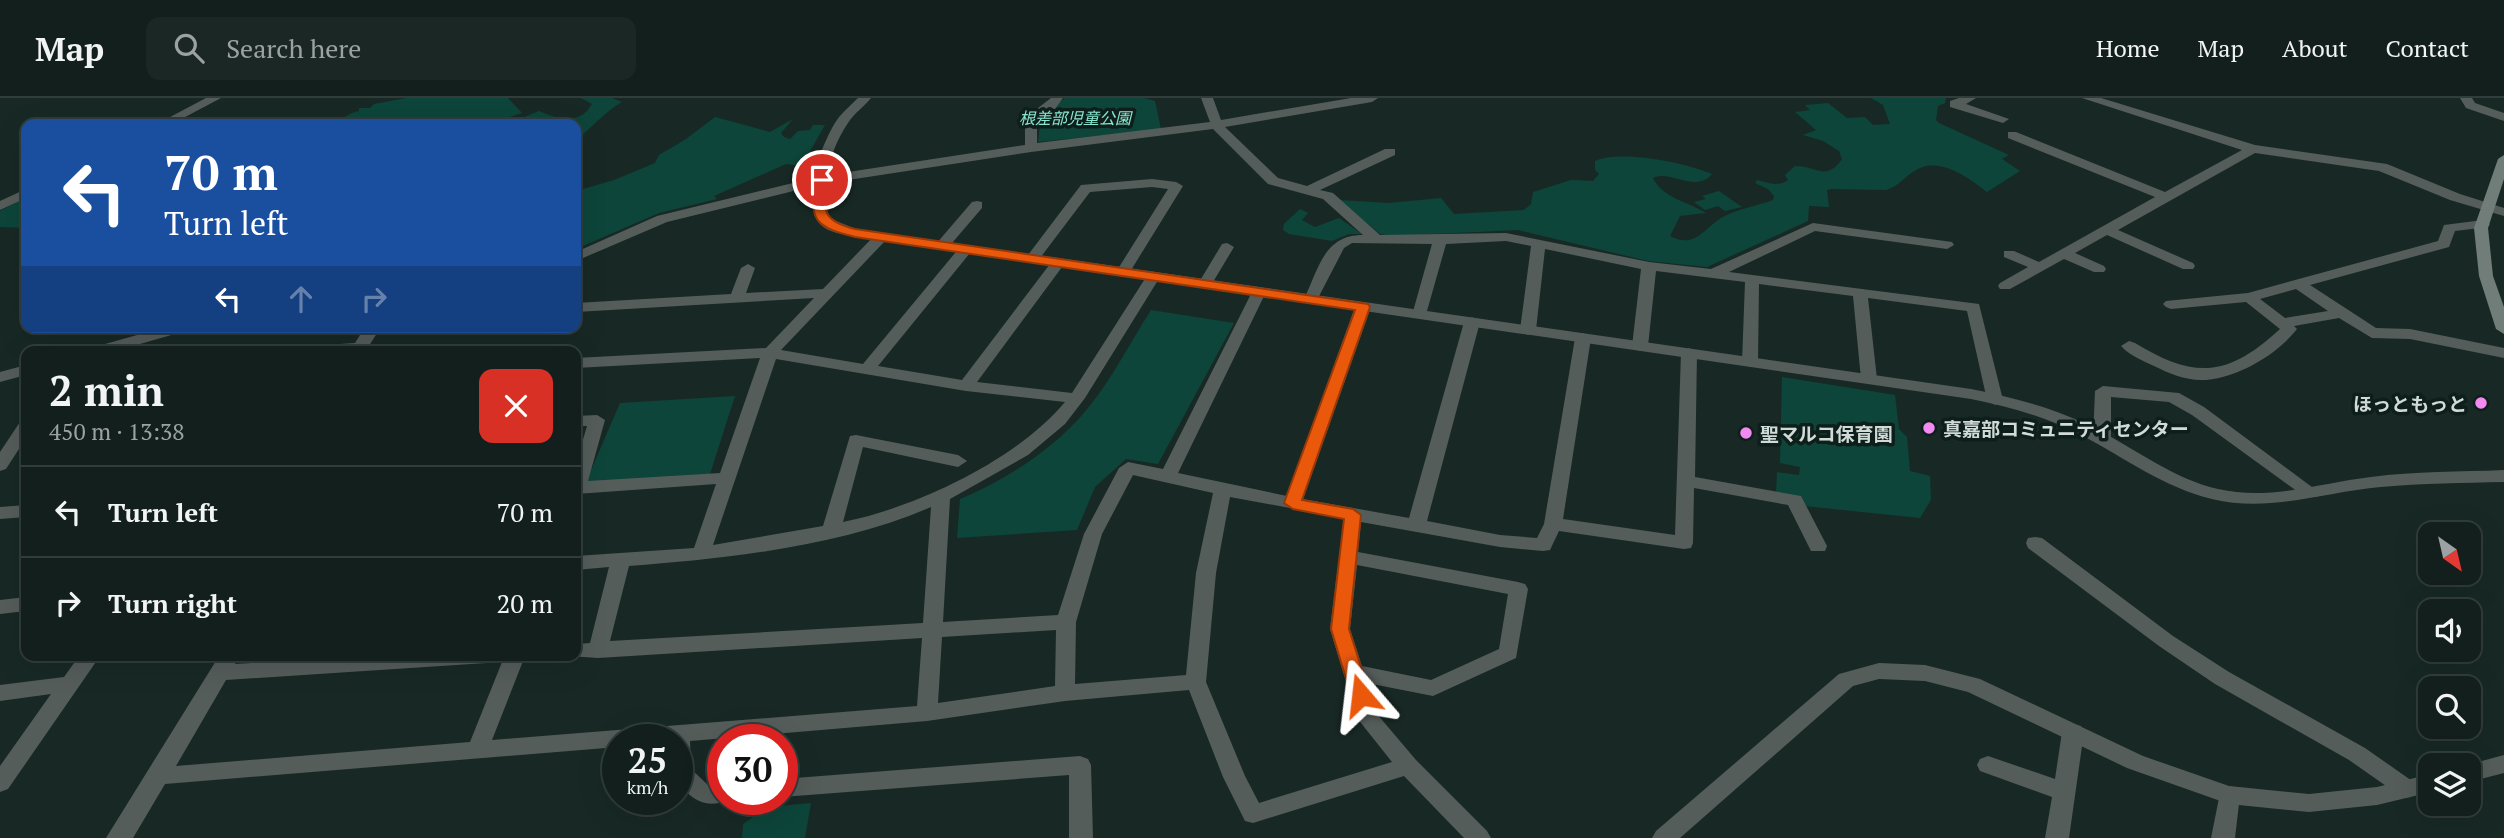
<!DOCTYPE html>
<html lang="en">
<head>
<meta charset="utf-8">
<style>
  body { margin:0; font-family:"PT Serif","Noto Sans JP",serif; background:#1b2725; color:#f1f3f6; height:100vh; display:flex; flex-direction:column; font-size:26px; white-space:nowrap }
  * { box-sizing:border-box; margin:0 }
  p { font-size:23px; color:#9ca2a3 }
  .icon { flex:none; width:38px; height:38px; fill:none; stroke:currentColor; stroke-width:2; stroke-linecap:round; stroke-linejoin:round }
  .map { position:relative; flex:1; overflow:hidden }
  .side { position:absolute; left:21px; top:248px; width:560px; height:315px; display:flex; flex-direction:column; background:#121f1c; border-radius:14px; box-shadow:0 7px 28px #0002,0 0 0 2px #313d3b }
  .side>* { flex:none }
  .hud { position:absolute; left:21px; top:21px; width:560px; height:214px; border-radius:14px; box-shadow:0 7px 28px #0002,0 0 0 2px #313d3b; background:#1a4fa0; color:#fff; overflow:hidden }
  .needle { width:46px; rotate:146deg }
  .controls { position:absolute; left:2418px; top:424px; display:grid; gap:14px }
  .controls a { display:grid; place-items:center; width:63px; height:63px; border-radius:14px; background:#121f1c; box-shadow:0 7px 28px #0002,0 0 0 2px #313d3b; font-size:35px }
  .speed { position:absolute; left:602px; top:626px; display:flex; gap:14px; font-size:35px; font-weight:700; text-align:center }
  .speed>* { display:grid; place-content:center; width:91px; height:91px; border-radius:50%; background:#121f1c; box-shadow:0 7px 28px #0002,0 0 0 2px #313d3b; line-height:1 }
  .speed small { font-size:18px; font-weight:400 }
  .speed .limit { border:10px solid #d22; background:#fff; color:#111 }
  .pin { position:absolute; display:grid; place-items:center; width:60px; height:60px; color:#fff; margin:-30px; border:4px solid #fff; border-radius:50%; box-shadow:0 2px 7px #0007 }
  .me { position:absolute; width:77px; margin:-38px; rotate:343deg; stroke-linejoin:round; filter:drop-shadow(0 0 5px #0008) }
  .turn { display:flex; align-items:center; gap:24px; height:147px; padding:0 28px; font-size:32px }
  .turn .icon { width:91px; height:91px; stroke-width:2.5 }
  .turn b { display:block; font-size:49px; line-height:60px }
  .lanes { display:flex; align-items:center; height:66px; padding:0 28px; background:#0003; justify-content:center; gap:35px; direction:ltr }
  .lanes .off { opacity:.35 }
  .round { display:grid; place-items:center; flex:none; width:74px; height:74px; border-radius:14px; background:#1b2725 }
  .summary { display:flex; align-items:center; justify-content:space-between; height:119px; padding:0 28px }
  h1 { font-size:42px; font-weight:800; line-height:52px }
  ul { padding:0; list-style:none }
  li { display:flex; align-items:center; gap:21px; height:91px; padding:0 28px; border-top:2px solid #313d3b }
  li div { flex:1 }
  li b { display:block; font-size:26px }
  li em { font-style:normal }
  header { display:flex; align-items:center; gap:42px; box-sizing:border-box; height:98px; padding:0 35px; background:#121f1c; border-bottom:2px solid #313d3b }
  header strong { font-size:33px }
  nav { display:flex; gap:38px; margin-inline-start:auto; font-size:24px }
  .search { width:490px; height:63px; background:#1b2725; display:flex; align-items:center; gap:18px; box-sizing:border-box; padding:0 24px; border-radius:14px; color:#9ca2a3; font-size:26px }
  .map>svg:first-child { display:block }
  .green { fill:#0d453a }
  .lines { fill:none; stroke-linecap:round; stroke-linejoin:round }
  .minor { fill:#555d5b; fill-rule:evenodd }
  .tertiary { fill:#555d5b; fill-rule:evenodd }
  .secondary { fill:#707d79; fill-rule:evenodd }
  .route { fill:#ea580c; stroke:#983908; stroke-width:2 }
  .poi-dot { fill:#f38af2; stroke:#0e1f1b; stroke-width:2.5 }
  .labels { text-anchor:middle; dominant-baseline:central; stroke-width:7; stroke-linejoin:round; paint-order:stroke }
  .far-park-label { font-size:16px; font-style:italic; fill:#88e7d1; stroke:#0e1f1b }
  .poi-label { font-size:19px; font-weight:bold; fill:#d0dad7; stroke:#0e1f1b; text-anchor:start }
</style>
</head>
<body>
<header>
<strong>Map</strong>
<div class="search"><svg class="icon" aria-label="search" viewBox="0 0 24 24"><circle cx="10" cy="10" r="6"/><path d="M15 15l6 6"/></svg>Search here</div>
<nav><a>Home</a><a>Map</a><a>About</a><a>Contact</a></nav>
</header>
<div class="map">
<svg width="2504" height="740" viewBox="0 0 2504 740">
  <rect width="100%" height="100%" fill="#182925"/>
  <g class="green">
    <path d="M406,0H508L522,15L487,26H329C340,24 345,16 359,13V10H370L374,6Z"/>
    <path d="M581,0H612L622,4C604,14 592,30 576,42V26H526L528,21L524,19L539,13C559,22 580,27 592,6Z"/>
    <path d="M1065,0H1144L1155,3L1161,31L1038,44L1041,19Z"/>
    <path d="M1871,0H1946L1945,5L1938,8L1936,22L1939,25L2009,57L2002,61L2020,73L1987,94C1968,79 1937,56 1913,74C1903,80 1898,89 1886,92L1831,91L1827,92L1829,109L1809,108L1808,123L1707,169L1648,163L1518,132L1391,138L1380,136L1339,102L1389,105L1441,100L1454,116L1524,112L1531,106L1533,94L1571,82L1593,83L1599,76L1595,72V63C1620,51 1687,65 1712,76C1695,96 1671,71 1653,80C1662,100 1689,104 1706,115L1680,118L1670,138C1694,151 1703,132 1721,120C1736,111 1757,108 1773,102L1774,98L1768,91L1755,85L1757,82C1767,85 1779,89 1788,82L1785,77L1795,68C1817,68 1826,84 1842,61L1839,53L1823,43L1803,37L1816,32L1795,14L1810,12L1805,7L1828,5L1847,20L1865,19L1873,27L1890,26L1883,7Z"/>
    <path d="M715,19L770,34L793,21L781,35L784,39L790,41L798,33L810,32L813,27H825L809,55L806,77L800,68L786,66L714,98L717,101L659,115L576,151V93L614,82L655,65L659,57L686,41Z"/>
    <path d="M1719,93L1742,109L1725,113L1718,108L1705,112L1694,104L1706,101L1702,98Z"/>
    <path d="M26,99V130L0,129V113Z"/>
    <path d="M1300,111L1308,115L1302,122L1315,129L1339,120L1362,136H1349L1332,143L1289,136L1283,132L1284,126Z"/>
    <path d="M1151,212L1234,225L1158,366L1126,361L1095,389L1077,432L957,440L960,401C1004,383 1052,352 1083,316C1110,285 1129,246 1151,212Z"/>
    <path d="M1782,279L1895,297L1899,331L1907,339L1910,373L1930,378L1931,402L1920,420L1804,408L1776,396L1777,374L1799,377L1800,369L1780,365Z"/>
    <path d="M735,298L710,376L586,384L620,305Z"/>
    <path d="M811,705L805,740H742L743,726L767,709Z"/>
  </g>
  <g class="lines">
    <g class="minor">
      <path d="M206,0H221L172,26H157Z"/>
      <path d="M1051,0H1063L1055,11L1037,22V45L1210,24L1201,0H1213L1221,22L1351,0H1378L1372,4L1225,29L1278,80L1307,88L1385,51H1395V57L1320,92L1333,95L1380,137L1506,135L1649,164L1711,171L1813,125L1952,144L1954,147L1947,151L1815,133L1729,174L1979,206L2003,302L1995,307L1987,302L1967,213L1868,200L1877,281L1869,286L1861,281L1853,198L1759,186L1758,264L1750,269L1742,264L1745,184L1656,173L1648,248L1640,253L1632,248L1641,171L1545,151L1536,232L1528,237L1523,235L1520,232L1531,148L1506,143L1446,146L1425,220H1415L1412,217L1432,146L1352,145L1344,150L1316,204H1306L1304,201C1319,170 1324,137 1363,137L1323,101L1268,86L1213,31L1031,54L822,86L667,124L576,163V154L657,118L822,78L1025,47V20Z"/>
      <path d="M1959,0H1976L1966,6L2009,21L2003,25L1950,9V3Z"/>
      <path d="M2082,0H2101L2255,47L2387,66L2460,96L2504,110V118L2450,102L2379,73L2255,55L2118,132L2193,165L2195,168L2193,171H2183L2107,137L2075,155L2104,168L2106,171L2104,174H2094L2064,161L2010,191H2000L1998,188L2000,185L2028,169L2004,159V153H2014L2039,164L2155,99L2008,40V34H2016L2165,94L2242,52Z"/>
      <path d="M2460,0H2472L2475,5L2504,15V23L2466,10Z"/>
      <path d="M1152,81L1176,84L1183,88L1128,177L1123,178L1116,174L1168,91L1152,89L1090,94L1037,164L1032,165L1025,161L1081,87Z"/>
      <path d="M26,91V100L0,112V103Z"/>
      <path d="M977,103L982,104V110L946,152H936V146L972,104Z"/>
      <path d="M2483,122L2490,126L2488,129L2455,133L2449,149L2310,187L2376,230L2410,231L2504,250V260L2410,241L2372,240L2339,220L2294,228L2297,231C2277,257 2234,282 2201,282C2185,282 2168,275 2154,268C2143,263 2129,257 2121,248L2129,243L2135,245C2194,281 2227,280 2280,231L2246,204L2171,211L2166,209L2163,206L2166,203L2248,195L2438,143L2444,127ZM2296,191L2328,213L2285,220L2260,201Z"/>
      <path d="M880,136L887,140L885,143L781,252L863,266L960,149H970V155L878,268L962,282L1053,162L1058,161L1065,165L977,284L1072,295L1148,176L1153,175L1160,179L1085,300L1065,326L1028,357L950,401L943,524L1058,517L1084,436L1119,370L1128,364L1163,371L1252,194L1259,190L1266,194L1178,375L1287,398L1355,209L1363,204L1371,209L1303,401L1409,420L1464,224L1472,219L1480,224L1427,423L1500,437L1537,440L1544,426L1575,240L1583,235L1591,240L1563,421L1675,437L1681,255L1689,250L1697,255L1695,379L1801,398L1827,448L1825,453H1811L1788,407L1694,390L1693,445L1691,450L1684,451L1559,433L1550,452L1543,453L1500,449L1361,424L1358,454L1518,484L1525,486L1528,491L1516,560L1433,598L1367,585L1377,616L1416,662L1487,733L1491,740H1464L1404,678L1253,725L1245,723L1223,679L1189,592L1065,603L927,623L690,643L691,671L708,687L723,686V702H730C704,711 695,703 677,685V642H618V649L165,686L133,740H106L219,558H240L235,566L368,558H525L492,642L917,608L922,540L598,560L569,558H576V546L590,545L609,469L576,472V458L694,450L716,386L576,396V365L587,328H576V318L597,317L605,322L588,383L720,375L760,260L576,270V260L766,250L814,200L576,214V205L731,196L741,170L748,166L755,170L746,195L823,191L875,137ZM776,261L966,293L1065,304C1017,362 915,410 843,424L863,349L958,369L967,363L958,357L856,337L850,338L823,428L713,447ZM1133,377L1213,395L1196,475L1186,577L1075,586L1076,524L1102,436ZM1230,399L1344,420L1330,531L1357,620L1392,664L1259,705L1245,678L1206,584L1216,475ZM931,409L923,525L610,543L629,468C726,461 842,448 931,409ZM1357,467L1508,496L1499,551L1431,582L1362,568L1350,531ZM1056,532L1055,588L938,605L942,539ZM502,564L470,644L176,668L226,582Z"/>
      <path d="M1227,145L1234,149L1210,189L1205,190L1200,189L1198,186L1222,146Z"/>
      <path d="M166,229H192L189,232L112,254H85L87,251Z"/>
      <path d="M365,229H381L365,254H284L292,249L355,245Z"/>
      <path d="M26,267V277L0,284V274Z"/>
      <path d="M2103,288L2179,295L2204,309L2320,395L2317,399H2305L2192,317L2169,304L2111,299V341L2108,345H2096L2093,341L2095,293Z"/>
      <path d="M26,323V340L6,371L0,373V354L20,324Z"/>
      <path d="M26,407V419L0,421V409Z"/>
      <path d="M2035,439L2042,440L2173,538L2229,574L2365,650L2415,685L2418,691L2415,697L2407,700L2399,697L2349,662L2215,586L2159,548L2028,450L2026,445L2028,440Z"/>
      <path d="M26,499V513L0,516V502Z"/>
      <path d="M79,558H100L8,691L0,694V668L51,596L0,603V587L64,579Z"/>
      <path d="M2073,626L2081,628L2084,634L2069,740H2045L2052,699L1980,673L1977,667L1980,661L1988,658L2055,681L2062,634L2065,628Z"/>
      <path d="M1080,658L1088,661L1091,667L1093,740H1069V677L782,699V681Z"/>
      <path d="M2229,688L2237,690L2240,697L2235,740H2211L2221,690Z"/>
    </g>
    <g class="tertiary">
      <path d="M858,0H871C864,9 854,15 848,25C832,48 816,94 831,121L856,131L1971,291C2016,300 2058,311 2098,332C2137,352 2174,381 2218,391C2270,403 2319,385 2371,379C2415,373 2460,374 2504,372V384C2463,385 2422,385 2381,389C2323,394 2270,415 2212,401C2165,390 2125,360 2083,338C2047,319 2011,309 1971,301L855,139C844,136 828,135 820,126C799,102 823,41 839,19C845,12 852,6 858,0Z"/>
      <path d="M1879,565L1925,567L1980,581L2143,658L2229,688L2309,696L2377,689L2431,676V694L2377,707L2309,714L2229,706L2127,670L1968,594L1925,583L1879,581L1853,588L1680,740H1652L1656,733L1839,576Z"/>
      <path d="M2504,657V675L2469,684V667H2467Z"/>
    </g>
    <path class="secondary" d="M2504,57V81L2488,130L2493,178L2504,209V236L2496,231L2479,178L2474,130L2498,61Z"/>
  </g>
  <path class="route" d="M822,79L828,82C822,112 822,123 855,131L1368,206L1370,209L1302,402L1353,411L1361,417L1349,531L1370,597L1367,602L1361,605L1354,602L1351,597L1331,531L1344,421L1293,411L1284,405L1355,212L855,139C816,129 808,123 816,82Z"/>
  <g class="poi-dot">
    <circle cx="2481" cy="305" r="7"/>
    <circle cx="1929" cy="330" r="7"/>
    <circle cx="1746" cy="335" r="7"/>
  </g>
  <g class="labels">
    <g class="far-park-label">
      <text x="1075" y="20">根差部児童公園</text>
    </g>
    <g class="poi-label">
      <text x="2467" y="305" text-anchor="end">ほっともっと</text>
      <text x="1943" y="330">真嘉部コミュニティセンター</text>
      <text x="1760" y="335">聖マルコ保育園</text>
    </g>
  </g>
</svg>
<div class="controls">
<a><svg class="needle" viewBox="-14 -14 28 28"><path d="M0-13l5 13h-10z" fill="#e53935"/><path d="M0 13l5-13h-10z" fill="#9ca2a3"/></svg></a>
<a><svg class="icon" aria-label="sound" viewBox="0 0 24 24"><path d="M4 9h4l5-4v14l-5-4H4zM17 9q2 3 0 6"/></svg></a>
<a><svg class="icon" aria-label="search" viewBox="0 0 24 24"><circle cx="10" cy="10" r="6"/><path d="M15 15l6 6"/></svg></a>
<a><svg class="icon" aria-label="layers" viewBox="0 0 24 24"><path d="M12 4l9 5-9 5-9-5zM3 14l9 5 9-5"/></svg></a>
</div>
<div class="speed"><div>25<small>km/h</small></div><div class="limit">30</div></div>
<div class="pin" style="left:822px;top:82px;background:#d93025"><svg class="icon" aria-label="arrive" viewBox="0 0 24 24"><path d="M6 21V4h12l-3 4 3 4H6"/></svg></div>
<svg class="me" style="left:1361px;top:597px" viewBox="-20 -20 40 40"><path d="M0-17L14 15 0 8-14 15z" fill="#ea580c" stroke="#fff" stroke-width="4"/></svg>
<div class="hud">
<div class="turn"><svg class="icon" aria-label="left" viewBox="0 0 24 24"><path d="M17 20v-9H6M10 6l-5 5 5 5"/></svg><div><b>70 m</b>Turn left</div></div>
<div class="lanes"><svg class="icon" aria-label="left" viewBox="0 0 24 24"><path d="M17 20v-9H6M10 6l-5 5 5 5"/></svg><svg class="icon off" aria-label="ahead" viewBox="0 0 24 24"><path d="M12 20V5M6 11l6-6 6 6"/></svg><svg class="icon off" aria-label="right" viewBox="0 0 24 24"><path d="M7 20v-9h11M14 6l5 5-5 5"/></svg></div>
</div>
<section class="side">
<div class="summary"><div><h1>2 min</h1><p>450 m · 13:38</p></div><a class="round" style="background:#d93025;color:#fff"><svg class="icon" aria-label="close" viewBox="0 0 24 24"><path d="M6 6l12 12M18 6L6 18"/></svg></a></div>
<ul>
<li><svg class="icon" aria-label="left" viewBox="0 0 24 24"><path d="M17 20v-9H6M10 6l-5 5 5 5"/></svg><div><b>Turn left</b></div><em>70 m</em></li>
<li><svg class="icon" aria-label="right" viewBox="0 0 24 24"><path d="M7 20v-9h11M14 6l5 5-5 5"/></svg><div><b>Turn right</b></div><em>20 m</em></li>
</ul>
</section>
</div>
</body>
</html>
